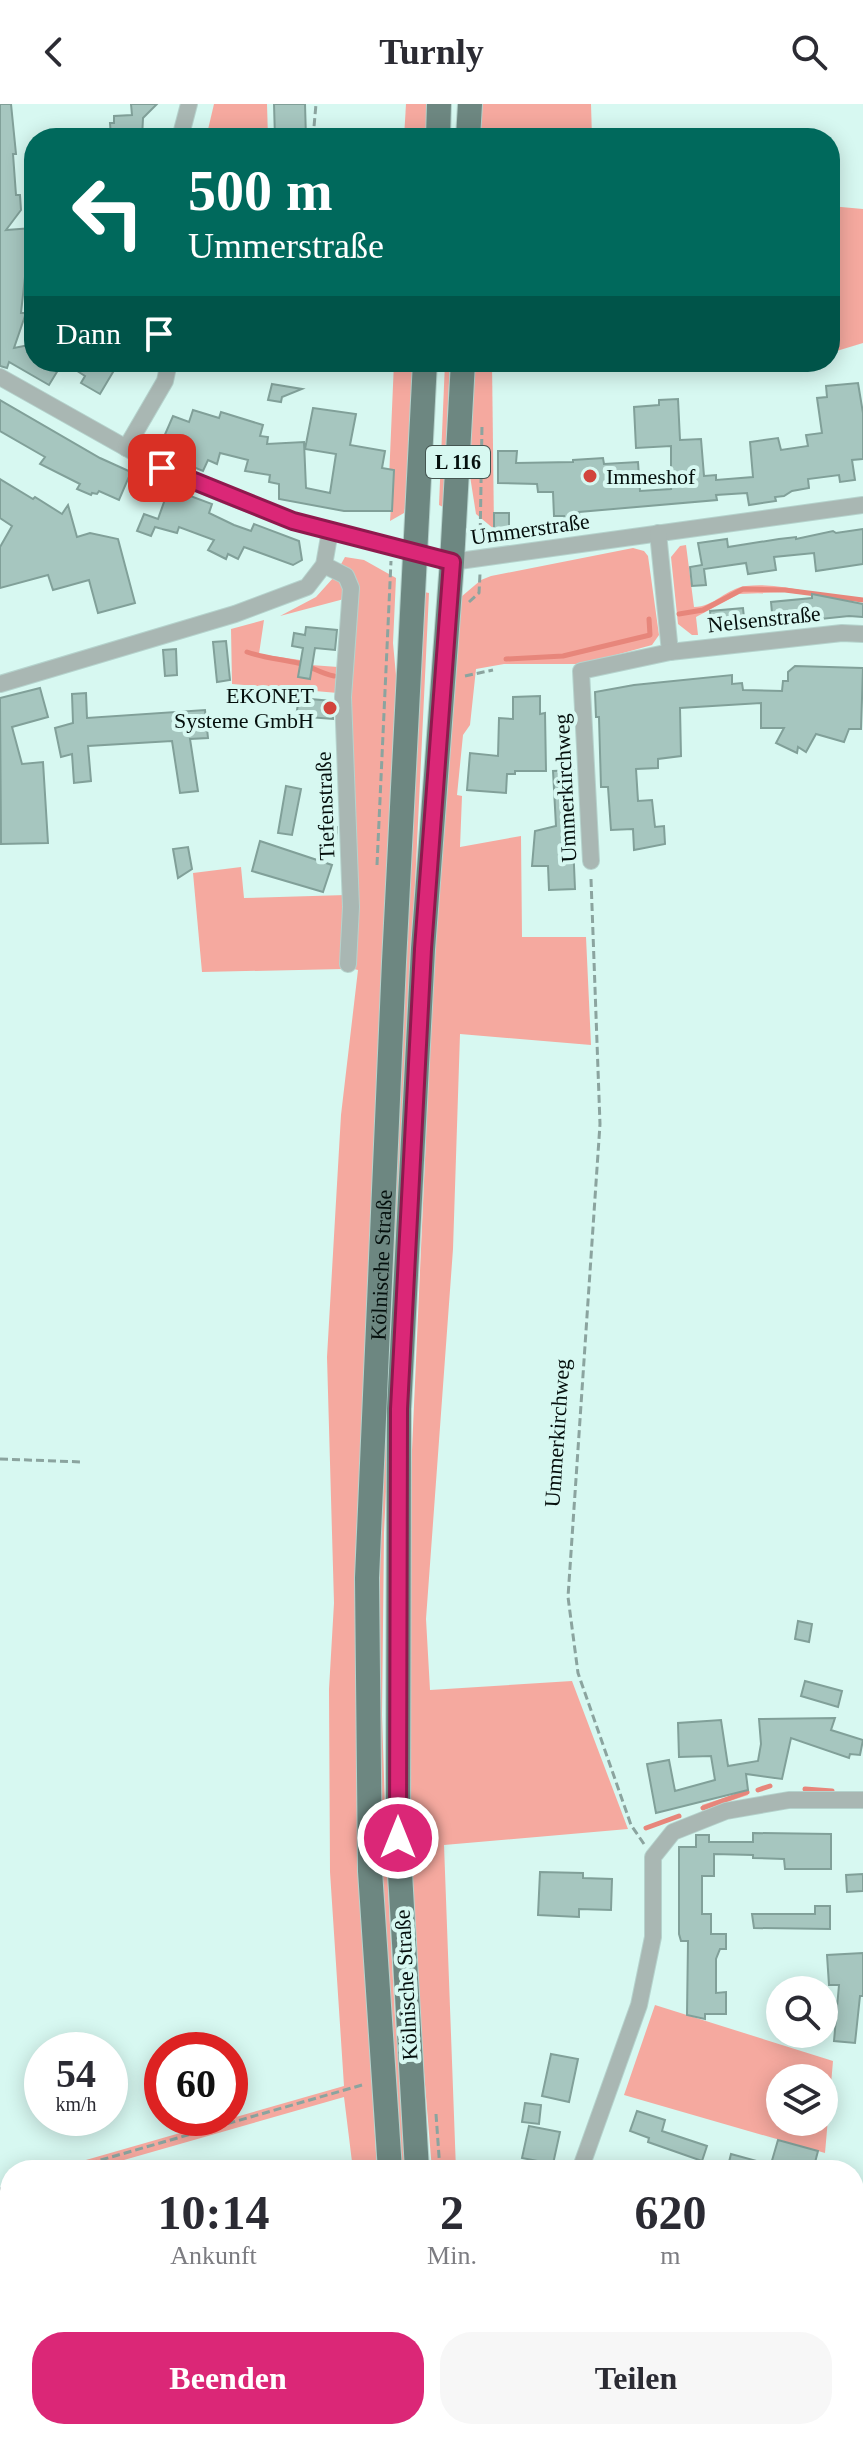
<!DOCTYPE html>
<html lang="de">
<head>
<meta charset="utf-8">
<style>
  body { margin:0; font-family:Georgia,serif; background:#f7f7f7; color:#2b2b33; height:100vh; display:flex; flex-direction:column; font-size:30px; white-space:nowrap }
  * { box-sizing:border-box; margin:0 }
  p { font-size:26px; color:#7c7c81 }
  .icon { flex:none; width:44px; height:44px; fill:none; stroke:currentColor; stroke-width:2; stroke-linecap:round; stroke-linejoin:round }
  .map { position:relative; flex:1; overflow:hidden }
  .drawer { position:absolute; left:0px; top:2056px; width:864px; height:280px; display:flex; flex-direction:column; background:#fff; border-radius:32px 32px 0 0; box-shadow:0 4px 20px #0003 }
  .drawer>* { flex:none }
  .banner { position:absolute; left:24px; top:24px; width:816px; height:244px; border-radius:32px; box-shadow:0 4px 20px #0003; background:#00695c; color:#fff; overflow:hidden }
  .fabs { position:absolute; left:766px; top:1872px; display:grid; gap:16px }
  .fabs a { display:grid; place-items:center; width:72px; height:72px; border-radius:50%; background:#fff; box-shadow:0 4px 20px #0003; font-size:40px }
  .speed { position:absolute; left:24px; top:1928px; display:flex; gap:16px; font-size:40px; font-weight:700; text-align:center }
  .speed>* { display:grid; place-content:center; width:104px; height:104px; border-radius:50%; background:#fff; box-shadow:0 4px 20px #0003; line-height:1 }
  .speed small { font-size:20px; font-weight:400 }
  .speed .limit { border:12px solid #d22; background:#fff; color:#111 }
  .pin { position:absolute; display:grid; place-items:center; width:68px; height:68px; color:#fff; margin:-34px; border-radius:16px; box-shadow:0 4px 12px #0006 }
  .me { position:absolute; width:88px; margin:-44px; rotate:0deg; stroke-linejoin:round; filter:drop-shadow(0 0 6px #0008) }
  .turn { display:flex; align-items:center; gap:28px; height:168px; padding:0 32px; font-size:36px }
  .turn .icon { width:104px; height:104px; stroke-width:2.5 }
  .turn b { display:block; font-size:56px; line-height:68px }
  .then { display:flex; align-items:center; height:76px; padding:0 32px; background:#0003; gap:16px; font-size:30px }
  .eta { display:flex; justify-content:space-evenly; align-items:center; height:136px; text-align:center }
  .eta b { font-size:48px; font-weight:700; line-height:56px }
  .cta { display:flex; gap:16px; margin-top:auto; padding:16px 32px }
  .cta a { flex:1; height:92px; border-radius:32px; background:#db2777; color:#fff; font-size:32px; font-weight:700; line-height:92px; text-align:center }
  .cta a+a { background:#f7f7f7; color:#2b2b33 }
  header { display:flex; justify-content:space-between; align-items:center; height:104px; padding:0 32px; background:#fff; font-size:36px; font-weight:700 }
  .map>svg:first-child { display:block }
  .green { fill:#f5a99f; fill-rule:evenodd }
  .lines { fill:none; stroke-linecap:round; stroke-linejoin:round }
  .stream { stroke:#e7867b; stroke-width:5 }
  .building { fill:#a6c6bf; stroke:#81a099; stroke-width:2 }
  .street-casing { stroke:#b5d3cd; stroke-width:18 }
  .primary-casing { stroke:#b5d3cd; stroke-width:26 }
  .path { stroke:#8ba49f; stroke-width:3; stroke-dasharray:8 4; stroke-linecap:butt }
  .street { stroke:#a9b7b3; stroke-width:16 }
  .primary { stroke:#6d8781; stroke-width:24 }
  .route-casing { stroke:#8e194d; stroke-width:20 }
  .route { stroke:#db2777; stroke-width:14 }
  .poi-dot { fill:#d2443c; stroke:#d7f8f1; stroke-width:3 }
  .labels { text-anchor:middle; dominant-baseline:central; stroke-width:8; stroke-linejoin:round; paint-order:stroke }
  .shield { fill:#d7f8f1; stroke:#445551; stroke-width:2 }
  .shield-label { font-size:20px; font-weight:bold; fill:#050f0d }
  .poi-label { font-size:22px; fill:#050f0d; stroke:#d7f8f1; text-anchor:start }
  .street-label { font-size:22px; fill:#050f0d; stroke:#d7f8f1 }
</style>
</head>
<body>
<header><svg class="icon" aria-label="back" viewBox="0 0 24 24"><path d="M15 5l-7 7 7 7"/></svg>Turnly<svg class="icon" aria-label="search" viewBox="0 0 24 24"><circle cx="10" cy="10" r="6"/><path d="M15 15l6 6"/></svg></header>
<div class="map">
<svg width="863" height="2336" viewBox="0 0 863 2336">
  <rect width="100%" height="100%" fill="#d7f8f1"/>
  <g class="green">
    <path d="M214,0H267L268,34H206Z"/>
    <path d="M406,0H429L427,34H404Z"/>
    <path d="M479,0H591L592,34H477Z"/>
    <path d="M830,102L863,105V239L830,249Z"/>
    <path d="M394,258H416L409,385L404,409L390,417L393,376L389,375Z"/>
    <path d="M445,258H450L443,403L439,401Z"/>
    <path d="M471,258H492L494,425L476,410L470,372Z"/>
    <path d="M686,441L694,503C714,503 727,484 746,482C785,477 824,496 863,494V498L786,488L739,490L696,513L698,531H692L678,520L671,453L680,442Z"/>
    <path d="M633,444L644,447L648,452L659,531L652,541L583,560H504L476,565L470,621L463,631L457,691L462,692L460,743L521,732L522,833H586L591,941L460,930L453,1145L426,1515L430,1586L572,1577L628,1725L444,1741L456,2066H432L412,1821L408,1675L409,1413L439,742L452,624L461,493L481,476L491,472Z"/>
    <path d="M345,453L364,456L396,474L393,539L397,582L355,1460L359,1757L377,2066H353L344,1993L89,2066H51L344,1982L330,1768L329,1585L334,1499L327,1253L341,1011L358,866L354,865L357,821L348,589L356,495L340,462Z"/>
    <path d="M334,473L342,479L344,495L280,512L316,493Z"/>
    <path d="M424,488L429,489L384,1429L382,1611L387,1765L395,1914L408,2066H402L389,1919L380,1763L376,1424Z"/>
    <path d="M264,516L259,550L300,556L311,561L338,563V589L232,580L231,525Z"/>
    <path d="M241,763L244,794L346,791L343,865L202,868L193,769Z"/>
    <path d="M748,1686V1691L703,1706L702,1701Z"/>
    <path d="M655,1901L833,1957L825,2049L624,1991ZM780,1974H824V2018H780Z"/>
    <path d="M10,2109V2187L0,2193V2160L6,2155Z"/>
    <path d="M0,2205L10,2223V2248L0,2231Z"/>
    <path d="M388,2326H412L413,2336H379V2334L388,2331Z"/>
    <path d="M647,2326H800L799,2336H645Z"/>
  </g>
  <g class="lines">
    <g class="stream">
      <path d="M679,510L703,506L743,485L785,486L863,496"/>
      <path d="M247,548C264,554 280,555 298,559C311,562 321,570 334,572"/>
      <path d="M506,555L563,552L650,531L649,515"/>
      <path d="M805,1685L832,1687"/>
      <path d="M758,1686L770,1682"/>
      <path d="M703,1704L747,1688"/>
      <path d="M646,1724L679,1712"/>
    </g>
  </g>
  <g class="building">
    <path d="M0,0H11L16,50H13L16,91H20L21,106L6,126L32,124L33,132V164H26L21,209H26L14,244L34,240V258H119L100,290L81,279L85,272L63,258L49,281L9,258L7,264L0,262Z"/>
    <path d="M131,0H157L143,14L142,34H111L110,19H114V12L132,11Z"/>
    <path d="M274,0H305L306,34H275Z"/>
    <path d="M858,279L863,309V355L852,356L855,376L840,378L839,371L808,375L809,384L792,387L784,392L775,393L776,397L749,401L747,389L716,391L717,396L579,408L580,421L564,422V412H554L553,388H538L537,380L498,379V347H517L516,359L573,358V356L603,354L604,360L638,358L640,387L671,385V342L636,344L634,303L659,301V296L678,295L680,336L701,335L704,372L716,371V376L753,373L750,338L778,334L781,346L808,342L806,331L822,329L817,294L827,293L826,282Z"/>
    <path d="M272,280L302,285L282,293L281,298L268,296Z"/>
    <path d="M0,296L100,354L131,368L119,396L99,387L97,390L92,389L91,391L77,385L80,380L40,360L45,353L0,327Z"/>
    <path d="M313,304L356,310L350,341L385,347L382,364L394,366L392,407H344L279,395V380L269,378L270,371L245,367L248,356L220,349L217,360L208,356L203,367L186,360L190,348L163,335L173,312L189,318L193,306L219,314L221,308L263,321L260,332L268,333L267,340L304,338L306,384L330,389L336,350L305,345Z"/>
    <path d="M0,375L33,395L35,393L62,410L68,401L77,433L90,429L118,435L135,499L98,509L89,476L53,486L48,471L0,484V443L12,422L0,414Z"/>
    <path d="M169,384L212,400L209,409L234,421L251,427L254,420L299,437L302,456L293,461L244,443L238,455L228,450L226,455L208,446L214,436L179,423L177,429L155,423L151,432L137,427L144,410L158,415Z"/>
    <rect x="494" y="409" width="15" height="15"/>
    <path d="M863,425V460L816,467L814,449L774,453L776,466L748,470L746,459L704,465L706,481L692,482L690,463L702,461L698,439L727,435L728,443L779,435L796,433V435L833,427L836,429Z"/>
    <path d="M812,490L863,500V513L849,512L773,520L771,498L812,494Z"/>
    <path d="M743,504L745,523L719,526V522L712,523L710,507Z"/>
    <path d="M306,523L337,526L335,546L315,544L310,575L298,573L303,544L292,542L294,529L305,531Z"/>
    <path d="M226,537L230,576L217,578L213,538Z"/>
    <path d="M176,545L177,571L165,572L163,546Z"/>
    <path d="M795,562L863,564L861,625H849L844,638L816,630L806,648L798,643L797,649L776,639L784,624H761V599L680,604L681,652L658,655V664L636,665L638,697L652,696L655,723L664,722L665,740L634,746L633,725L611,726L608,683H601L599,613H596L595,588L634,581L732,571V580L742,579L743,586L782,587L783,577H788V568Z"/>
    <path d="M40,584L48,613L12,623L22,660L43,658L48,739L1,740L0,594Z"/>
    <path d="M86,589L87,614L205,606L208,634L190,635L198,687L180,689L172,637L88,642L91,677L74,679L72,650L61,653L55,624L73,619L72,590Z"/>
    <path d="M540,592V610L545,609L546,667H515V670H507L506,689L467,686L470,649L498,652L499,614L513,615V593Z"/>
    <path d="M299,594L332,597L333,615L296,612Z"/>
    <path d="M574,666L575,691H571L575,785L549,786L548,762H532L535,727L556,722L553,667Z"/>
    <path d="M286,682L301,685L292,731L278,729Z"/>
    <path d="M324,721L337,723L336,737L323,735Z"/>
    <path d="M260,737L332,761L323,788L252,767Z"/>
    <path d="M188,743L192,765L178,774L173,745Z"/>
    <path d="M798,1517L812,1520L809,1538L795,1535Z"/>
    <path d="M805,1577L842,1587L838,1603L801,1592Z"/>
    <path d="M835,1614L831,1626L863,1636L860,1651L850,1650L849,1654L791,1634L782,1675L746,1670L748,1686L656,1709L647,1660L669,1656L675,1687L715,1676L711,1652L679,1653L678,1619L721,1616L728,1662L758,1657L761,1640L759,1615Z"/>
    <path d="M753,1729L831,1730V1765H785L784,1755L753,1754V1751L714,1750V1772H702V1810H711V1830H726V1845H720L716,1855V1889L726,1888V1910H705V1915L687,1911L688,1837H681L679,1830V1743H696V1731H709V1738H753Z"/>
    <path d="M540,1768L583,1769V1774L612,1775L611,1806L579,1805V1813L538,1811Z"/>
    <path d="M863,1770V1787L847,1788L846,1771Z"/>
    <path d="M815,1802H830V1825L754,1824L752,1810H815Z"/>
    <path d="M863,1849V1892H860L855,1939L834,1937L839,1881H829L827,1851Z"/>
    <path d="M551,1950L578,1955L569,1998L542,1992Z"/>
    <path d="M525,1999L541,2001L539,2020L522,2018Z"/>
    <path d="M637,2007L665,2016L662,2027L707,2042L702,2057L648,2038L649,2034L630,2027Z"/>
    <path d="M529,2022L560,2028L553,2060L522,2054Z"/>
    <path d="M778,2036L818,2047L813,2066L796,2062L795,2066H792L771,2060Z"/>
    <path d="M731,2050L775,2062L774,2066H727Z"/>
  </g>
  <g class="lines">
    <g class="street-casing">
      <g id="street">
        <path d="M180,34L189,0"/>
        <path d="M0,273L162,364L223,390L293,417L452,458L863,401"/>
        <path d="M126,344L165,277L169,258"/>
        <path d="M658,429L670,548L842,529L863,530"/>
        <path d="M324,461L346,472L351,484L343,593L351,803L348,860"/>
        <path d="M0,580L235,510L307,483L324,461L330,427"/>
        <path d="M591,757L581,567L670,548"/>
        <path d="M580,2066L639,1901L653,1833V1753L673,1728L726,1707L789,1696H863"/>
        <path d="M494,2326V2336"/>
      </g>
    </g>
    <g class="primary-casing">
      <g id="primary">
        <path d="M438,34L439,0"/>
        <path d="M468,34L470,0"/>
        <path id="s1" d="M390,2066L370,1767L367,1474L394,858L425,258"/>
        <path d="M417,2066L398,1734L399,1305L423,845L452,458L463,258"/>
        <path d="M424,2326L425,2336"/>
        <path d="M454,2326L455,2336"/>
      </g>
    </g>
    <g class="path">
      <path d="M313,34L316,0"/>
      <path d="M480,439L482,322"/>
      <path d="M469,498L479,489L480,470"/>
      <path d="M465,572L493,566"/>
      <path d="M377,761L391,457"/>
      <path d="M591,775L600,1020L568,1493L578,1569L631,1721L644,1740"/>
      <path d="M0,1355L83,1358"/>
      <path d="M436,2010L440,2066"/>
      <path d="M66,2066L362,1981"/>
      <path d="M0,2085L10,2082"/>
    </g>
    <use href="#street" class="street"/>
    <use href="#primary" class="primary"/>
  </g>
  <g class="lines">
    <g class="route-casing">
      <path id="route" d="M162,364L293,417L452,458L423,845L399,1305L398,1734"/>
    </g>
    <use href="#route" class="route"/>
  </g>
  <g class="poi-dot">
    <circle cx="590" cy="372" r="8"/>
    <circle cx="330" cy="604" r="8"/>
  </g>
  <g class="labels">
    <rect class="shield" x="426" y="342" width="64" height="32" rx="6"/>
    <g class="shield-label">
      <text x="458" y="358">L 116</text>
    </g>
    <g class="poi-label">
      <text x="606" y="372">Immeshof</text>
      <text x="314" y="591" text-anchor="end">EKONET<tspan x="314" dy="25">Systeme GmbH</tspan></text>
    </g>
    <g class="street-label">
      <text transform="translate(530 425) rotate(-8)">Ummerstraße</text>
      <text transform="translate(764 515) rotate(-6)">Nelsenstraße</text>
      <text transform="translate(565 684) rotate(-93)">Ummerkirchweg</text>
      <text transform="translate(325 702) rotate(-92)">Tiefenstraße</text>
      <text stroke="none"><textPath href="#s1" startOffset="906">Kölnische Straße</textPath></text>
      <text transform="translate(557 1329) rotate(-86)">Ummerkirchweg</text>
      <text transform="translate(406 1881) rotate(-93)">Kölnische Straße</text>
    </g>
  </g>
</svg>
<div class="fabs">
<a><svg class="icon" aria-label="search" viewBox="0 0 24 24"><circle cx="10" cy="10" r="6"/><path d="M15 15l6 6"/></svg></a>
<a><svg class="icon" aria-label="layers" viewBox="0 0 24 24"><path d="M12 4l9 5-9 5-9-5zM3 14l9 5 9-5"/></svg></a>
</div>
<div class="speed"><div>54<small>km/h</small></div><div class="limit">60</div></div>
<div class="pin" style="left:162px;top:364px;background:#d93025"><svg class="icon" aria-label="arrive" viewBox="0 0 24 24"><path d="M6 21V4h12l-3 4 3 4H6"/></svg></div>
<svg class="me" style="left:398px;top:1734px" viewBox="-20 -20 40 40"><circle r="17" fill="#db2777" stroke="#fff" stroke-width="3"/><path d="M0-11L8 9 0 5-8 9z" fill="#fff"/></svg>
<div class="banner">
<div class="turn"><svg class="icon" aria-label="left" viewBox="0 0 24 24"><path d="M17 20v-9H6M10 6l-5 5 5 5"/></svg><div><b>500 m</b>Ummerstraße</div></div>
<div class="then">Dann<svg class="icon" aria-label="arrive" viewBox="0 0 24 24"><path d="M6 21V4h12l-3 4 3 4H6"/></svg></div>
</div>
<section class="drawer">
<div class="eta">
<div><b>10:14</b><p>Ankunft</p></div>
<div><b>2</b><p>Min.</p></div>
<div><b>620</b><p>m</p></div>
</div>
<div class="cta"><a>Beenden</a><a>Teilen</a></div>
</section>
</div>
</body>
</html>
